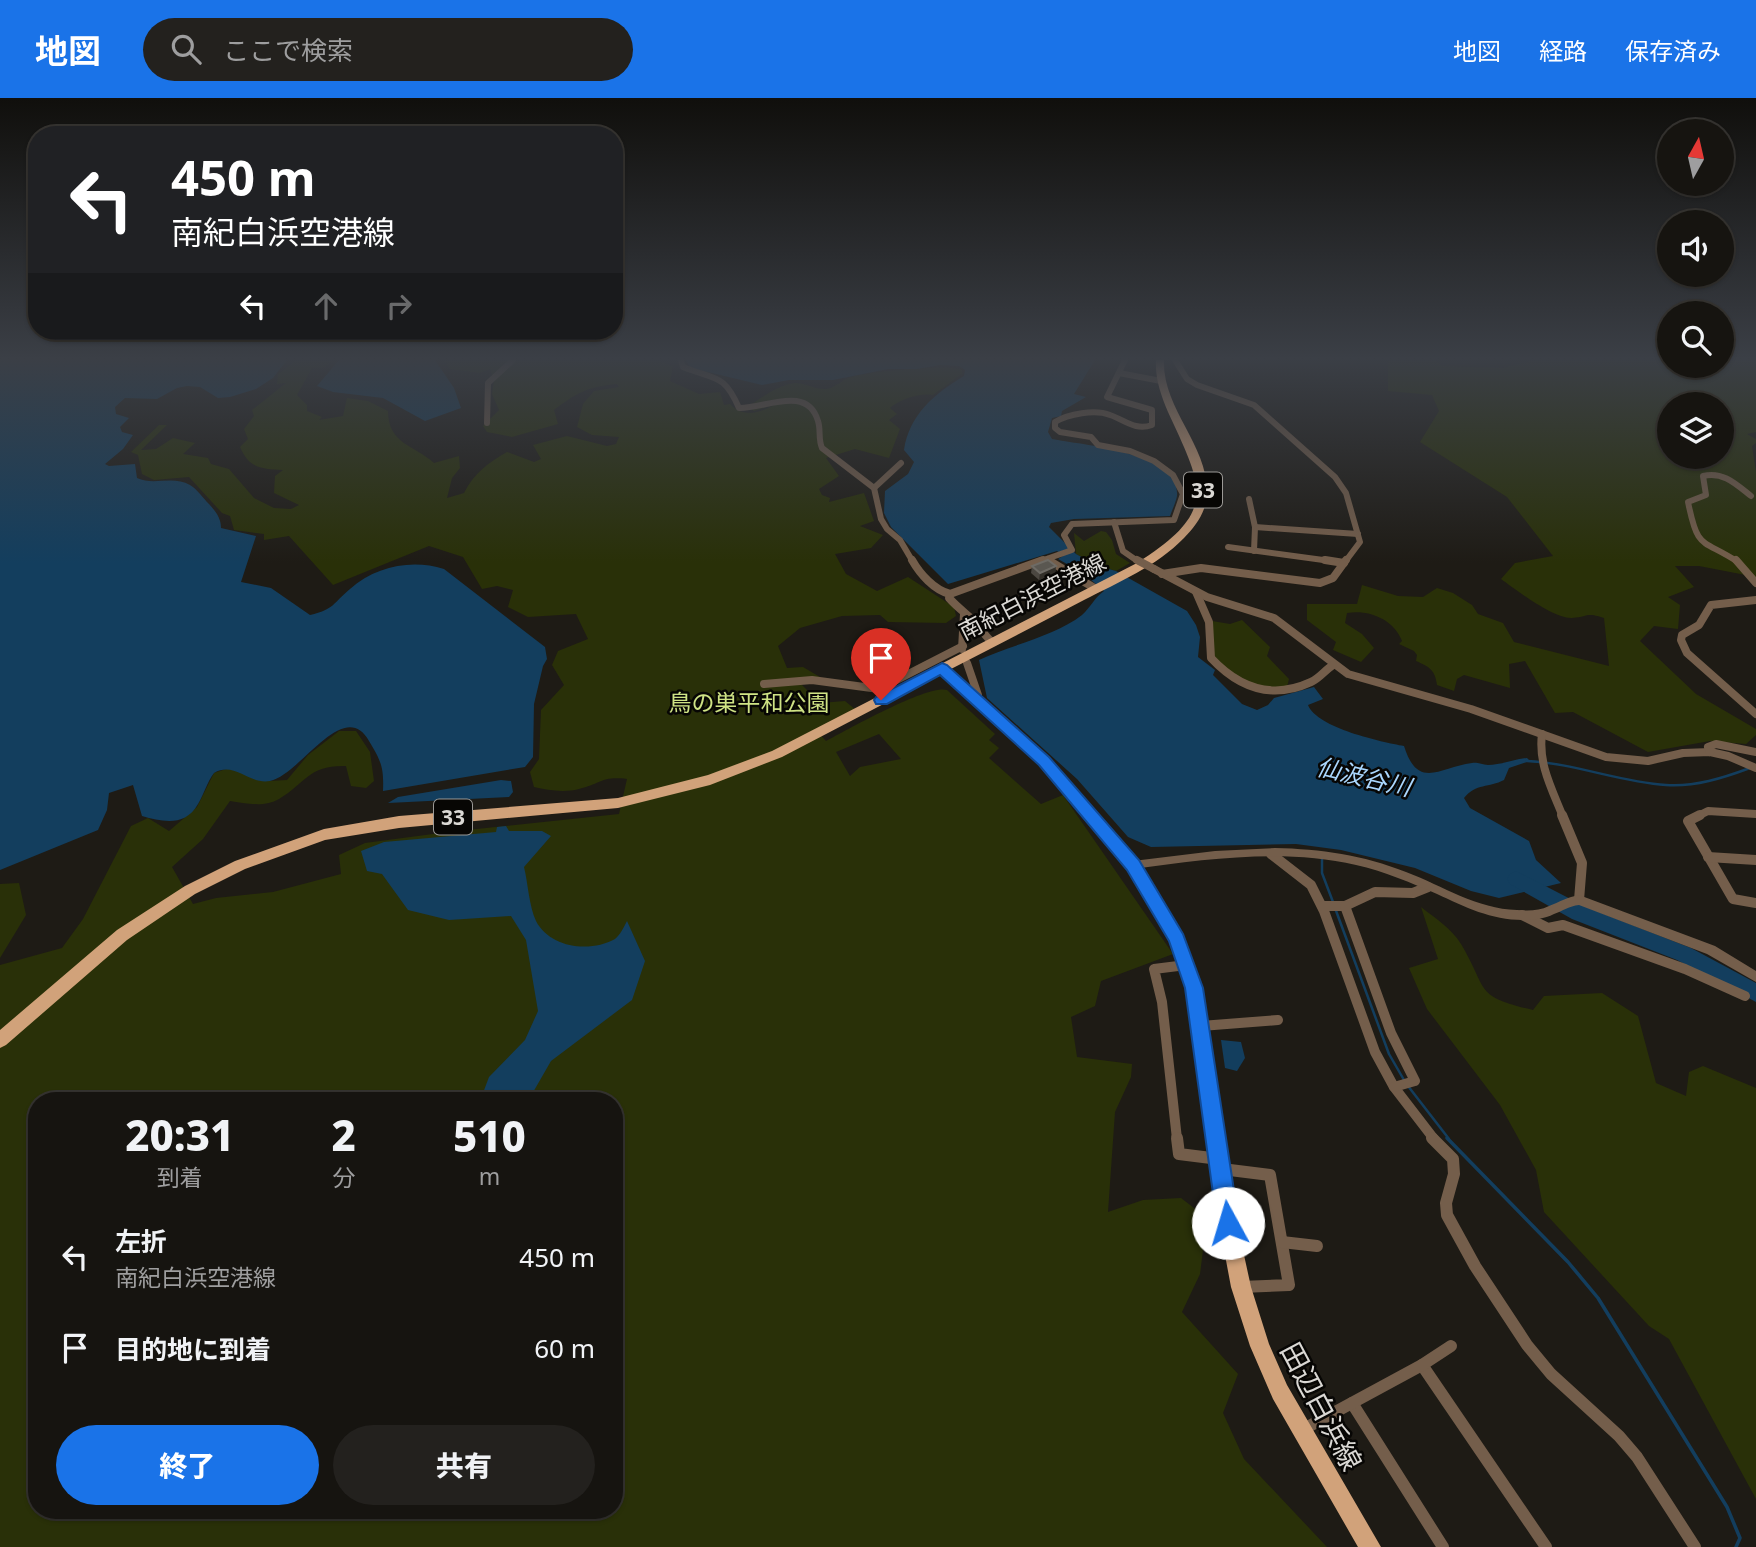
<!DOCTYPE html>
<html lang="ja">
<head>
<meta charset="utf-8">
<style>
  body { margin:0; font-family:"Noto Sans","Noto Sans JP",sans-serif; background:#23211e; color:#f1f3f6; height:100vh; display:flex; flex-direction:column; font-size:26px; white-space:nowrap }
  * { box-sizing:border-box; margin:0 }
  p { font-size:23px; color:#9e9e9f }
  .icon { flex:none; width:38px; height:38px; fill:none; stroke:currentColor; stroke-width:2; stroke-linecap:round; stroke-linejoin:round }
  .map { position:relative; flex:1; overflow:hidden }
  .side { position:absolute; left:28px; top:994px; width:595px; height:427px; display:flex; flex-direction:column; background:#161410; border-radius:28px; box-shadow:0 2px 5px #0004,0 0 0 2px #353330 }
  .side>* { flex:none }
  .hud { position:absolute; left:28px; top:28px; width:595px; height:214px; border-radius:28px; box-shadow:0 2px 5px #0004,0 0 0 2px #353330; background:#202124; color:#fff; overflow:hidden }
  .needle { width:46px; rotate:8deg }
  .controls { position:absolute; left:1657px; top:21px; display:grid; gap:14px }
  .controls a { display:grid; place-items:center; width:77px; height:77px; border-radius:50%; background:#161410; box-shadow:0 2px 5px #0004,0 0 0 2px #353330; font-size:35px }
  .pin { position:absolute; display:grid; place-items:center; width:60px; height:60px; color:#fff; margin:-72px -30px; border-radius:50% 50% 50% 0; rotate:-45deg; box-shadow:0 0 7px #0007 }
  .pin .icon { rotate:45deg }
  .me { position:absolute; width:77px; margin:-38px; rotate:354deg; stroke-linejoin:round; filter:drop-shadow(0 0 5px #0008) }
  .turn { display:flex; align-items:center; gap:24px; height:147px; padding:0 28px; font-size:32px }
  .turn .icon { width:91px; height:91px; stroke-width:2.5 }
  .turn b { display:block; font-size:49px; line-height:60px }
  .lanes { display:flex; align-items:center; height:66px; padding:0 28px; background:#0003; justify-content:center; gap:35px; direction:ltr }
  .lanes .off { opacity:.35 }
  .eta { display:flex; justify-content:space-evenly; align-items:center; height:119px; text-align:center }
  .eta b { font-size:42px; font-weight:800; line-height:49px }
  .action { display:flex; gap:14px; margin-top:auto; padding:14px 28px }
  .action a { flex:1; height:80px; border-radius:42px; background:#1a73e8; color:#fff; font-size:28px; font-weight:800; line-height:80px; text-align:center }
  .action a+a { background:#23211e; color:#f1f3f6 }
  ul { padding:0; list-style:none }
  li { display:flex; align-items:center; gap:21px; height:91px; padding:0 28px }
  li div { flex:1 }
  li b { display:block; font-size:26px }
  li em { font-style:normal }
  header { display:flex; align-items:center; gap:42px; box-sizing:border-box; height:98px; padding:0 35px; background:#1a73e8; color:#fff }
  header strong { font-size:33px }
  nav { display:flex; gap:38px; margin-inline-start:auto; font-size:24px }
  .search { width:490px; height:63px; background:#23211e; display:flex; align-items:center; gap:18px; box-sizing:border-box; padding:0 24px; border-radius:38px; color:#9e9e9f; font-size:26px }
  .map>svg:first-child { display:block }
  .green { fill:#293008; fill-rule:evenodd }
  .water { fill:#133e5e }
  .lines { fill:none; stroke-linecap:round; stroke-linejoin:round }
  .stream-far1 { stroke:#133e5e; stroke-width:2.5 }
  .stream { stroke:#133e5e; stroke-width:3.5 }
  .river { fill:#133e5e; fill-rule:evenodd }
  .minor-far3 { stroke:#745e4b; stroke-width:6 }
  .minor-far2 { stroke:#745e4b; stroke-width:8 }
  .minor-far1 { stroke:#745e4b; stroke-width:10 }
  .minor { stroke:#745e4b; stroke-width:12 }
  .tertiary { fill:#745e4b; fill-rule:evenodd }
  .primary { fill:#d1a27a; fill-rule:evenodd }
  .minor-bridge-far1 { stroke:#745e4b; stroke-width:6 }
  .minor-bridge { stroke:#745e4b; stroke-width:8 }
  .wall { fill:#4b4741 }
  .shaded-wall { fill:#322f29 }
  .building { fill:#5a5751; stroke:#6e6b65; stroke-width:2 }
  .route { fill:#1a73e8; stroke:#114b97; stroke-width:2 }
  .labels { text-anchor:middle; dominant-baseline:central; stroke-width:5; stroke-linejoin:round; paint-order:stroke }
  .shield { fill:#070604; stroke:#9b9996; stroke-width:2 }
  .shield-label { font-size:21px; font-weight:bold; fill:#dad8d4 }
  .street-label { font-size:23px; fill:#dad8d4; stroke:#070604 }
  .park-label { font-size:23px; fill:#cfe385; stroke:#070604 }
  .water-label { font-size:24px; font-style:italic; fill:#aad7fe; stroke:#070604 }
  .near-street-label { font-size:28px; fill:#dad8d4; stroke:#070604 }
</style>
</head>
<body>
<header>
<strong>地図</strong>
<div class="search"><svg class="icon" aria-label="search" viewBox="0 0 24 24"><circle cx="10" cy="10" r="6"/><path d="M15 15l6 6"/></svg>ここで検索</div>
<nav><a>地図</a><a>経路</a><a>保存済み</a></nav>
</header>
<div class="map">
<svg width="1756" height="1449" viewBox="0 0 1756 1449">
  <rect width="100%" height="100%" fill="#1e1b15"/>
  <g class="green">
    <path d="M333,262L325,269L312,270L297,297L307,307V313L322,319L319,322L343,318L347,300L368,303L388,313C388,346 414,347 434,365L459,358L460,370L452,380L447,400L464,395C474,375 488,365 507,354L534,364L541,361L533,347L567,338L607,348L616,346L619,339L592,337L577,329L583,306L594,293L619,289L617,286C587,289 578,294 554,312L558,326L512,339L487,334L483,328L499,312L492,296L494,283L490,271L480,275L450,271L444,262H656L673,268L670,283L699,296L720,294L724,307L730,306C743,320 759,315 774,307L754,313L747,309C761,300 778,287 795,285C806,285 816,292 827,291C836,289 842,282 851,279C866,274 950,266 962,272V276L933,297C919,295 901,301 890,310L897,316L889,322L900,331L889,360L855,351L826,360L839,378L819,391L822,397L830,400L829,404L864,395L874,423L860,428L883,437L871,450L835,456L846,476L877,493L908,479L954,509L956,518L946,525L888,524L880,517L842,518L800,530L778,548L787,570L803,569L820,579L796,581L820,605L845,603L856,612L815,631L826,643C847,632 928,586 947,592L995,636L989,642L999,650L989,660L1041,706L1063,697L1173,856L1101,883L1095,908L1071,919L1077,959L1132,966L1131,979L1115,1014L1108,1114L1143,1102L1181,1100L1207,1120L1200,1176L1182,1214L1238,1276L1223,1315L1244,1361L1327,1449H0V867L62,850L83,821L131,728L148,720L169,733L197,709L214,675L229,670L269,683L287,682L308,657L339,633H356L370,654L374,683L366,690L351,688L346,668C308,667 306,685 279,701C264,710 245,705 230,703L203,741L172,769L193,806L216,800L273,794L341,776L339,757L365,745L448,734L619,716L627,681C601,678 601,686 579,691C563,695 548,692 534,689L530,674L539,661L541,612L564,587L552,567L558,553L588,541L576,516L528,519L508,509L513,492L497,488L482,491L463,459L429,448L333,487L289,438L264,442V436L234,432L230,418L222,415L189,379L154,382L142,376L138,357L131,354L159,327H167L141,352L156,351L173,340L195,345L183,356L208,360L211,366L229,371L254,400L274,410L291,411L299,407L274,395L275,378L283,372C261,371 249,370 240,349L248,341L244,331L254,318L252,312L286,285L277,286L278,276L296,263ZM879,636L901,661L860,669L850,678L836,654ZM37,1003H614V1412H37Z"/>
    <path d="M1388,262H1436L1442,268L1503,270L1534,262H1669L1670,268H1722V262H1756V334L1747,336L1756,341V345L1752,348L1756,374V479L1699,468H1675L1694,489L1668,499L1680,507L1678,531L1654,528L1640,543L1696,596L1756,631V637L1746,646L1710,643L1648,654L1573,614L1555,615L1525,563L1509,566L1510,590L1464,577L1457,581L1454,593L1437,587C1435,572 1430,569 1416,563L1417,557L1414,553L1399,546L1402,543C1394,521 1368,511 1347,515L1345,525L1362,536L1374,550L1361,564L1333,552L1336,544L1307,522V506H1357L1362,487L1398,498L1423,499L1437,490L1453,495L1472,507L1478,516L1503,525L1514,544L1609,568L1604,520C1585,514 1589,519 1572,520C1554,521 1516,492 1501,481L1515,465L1553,458L1507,399L1420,344L1439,313L1432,297L1388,293ZM1670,306H1722V359H1670Z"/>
    <path d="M1101,433L1106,434L1112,442L1116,456L1130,465L1116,473L1098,468L1076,456L1074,435L1084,443Z"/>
    <path d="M1242,522L1270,549L1267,558L1289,581L1287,589C1256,594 1237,581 1214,561L1212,523L1230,526Z"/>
    <path d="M19,785L26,817L0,860V786Z"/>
    <path d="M1421,809C1435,820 1452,831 1461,846C1489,893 1473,898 1533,912L1544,898L1602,895L1638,918L1656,985L1686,998L1689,974L1703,968L1756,990V1401L1669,1241L1649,1228L1544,1114L1536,1072L1500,1007L1427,911L1409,870L1438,861Z"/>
  </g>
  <g class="water">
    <path d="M0,262H287L273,280L256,291L230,299L218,300L200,289L187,288L177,290L157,301L125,300L115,309L116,316L129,320L120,329L122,334L133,337L123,351L105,366L109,368L135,366L137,380C154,388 173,377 190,387C197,391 203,400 209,406C216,414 221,420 221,430L256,438L241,484L271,490L310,517C335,511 332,506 350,491C376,468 412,461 444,471L545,549L547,561L543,568L534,606L533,659L525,669L383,693C384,669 381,663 369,643C344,598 300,677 270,683C249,687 235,663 214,675C207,684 204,696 198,706C185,729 163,724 142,718L133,687L109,695L107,712L98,732L0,772Z"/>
    <path d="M339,262H435L454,290L461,310L425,323L383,300L333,294L317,288Z"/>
    <path d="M685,262H1095L1074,296L1086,299L1062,313L1061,318L1052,320L1048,334L1052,341C1081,347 1181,354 1177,398C1176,404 1172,412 1170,418L1074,421L1051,425L1049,429L1076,456L1098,468L1116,473L1187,513L1196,527L1200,539L1198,559L1215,572L1213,577L1242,606L1257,612L1268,607L1274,600L1314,589L1323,601L1308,607C1317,630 1382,644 1404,648C1418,693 1440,669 1472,665C1478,664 1482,667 1488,667C1500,667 1515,661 1527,660L1530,663L1509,670L1504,682C1489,690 1476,685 1464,700L1470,710L1529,743L1536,762L1561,785L1499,800L1471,793L1415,770L1341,752L1296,746L1151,749L1128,739L1077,681L987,600L979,562C1011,547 1055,538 1082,517C1091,509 1094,500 1104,493L1083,475L1058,461L1063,458L1057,453L948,486L891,429L884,415L885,393L908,376L914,364L904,352C909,317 935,295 964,278L965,272L959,268L940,267L917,271H888L833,282H789L762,287L691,270Z"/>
    <path d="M501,682L511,683L513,694L509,699L388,705L398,699Z"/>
    <path d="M506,728L509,733H542L551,738L524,769C528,785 529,808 536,823C550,850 590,855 615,841C620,837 624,829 627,823L645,863L632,902L551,963L528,1003H480L489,979L525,942L538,913L526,842L511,818L449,822L408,812L382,776L367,773L361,753L384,744L496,734L497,729Z"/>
    <path d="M1221,942L1241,944L1245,960L1237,973L1225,970Z"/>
  </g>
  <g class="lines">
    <g class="stream-far1">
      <path d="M1527,663C1574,665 1619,684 1666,687C1695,689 1723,680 1750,670"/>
      <path d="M1322,760V775L1333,804"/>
      <path d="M1335,810L1389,956L1404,982"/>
      <path d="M1408,988L1449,1041"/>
    </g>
    <path class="stream" d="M1447,1040L1568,1164L1598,1200L1727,1409L1740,1440L1736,1449"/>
    <path class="river" d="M1516,773L1586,809L1691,850L1756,885V904L1677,862L1572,821L1510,786L1507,781L1510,776Z"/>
    <g class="minor-far3">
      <path d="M681,262L683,269C715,282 724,275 739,310C764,311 807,286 818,323C821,332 818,341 822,350L874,390L881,421L887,431L900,442L913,464"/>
      <path d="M1175,262L1187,281L1197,287L1254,307L1335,379L1346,395L1360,444L1345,464"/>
      <path d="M1119,275L1161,283"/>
      <path d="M487,325L488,285L513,262"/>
      <path d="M874,390L901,365"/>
      <path d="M1249,401L1255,429L1254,453"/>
      <path d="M1114,424L1123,453L1136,462"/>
      <path d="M1255,429L1358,436"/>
      <path d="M1228,449L1338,464"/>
      <path d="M1047,462L1051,464"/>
      <path d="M1038,464L1072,452L1064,437L1072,426L1174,422L1183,396L1173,377L1154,363L1130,353L1098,347L1091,339L1060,334L1055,330V324C1068,316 1095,311 1110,317C1125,322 1135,333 1152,327V312L1107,299L1125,262"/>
      <path d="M1738,464C1701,440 1698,453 1688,404L1706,397L1703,378C1723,373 1736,386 1751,398"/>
    </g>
    <g class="minor-far2">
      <path d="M912,462C920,476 934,492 950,496L1043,462"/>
      <path d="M1048,462L1096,491"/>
      <path d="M1325,462L1344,465"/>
      <path d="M1736,462L1756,485"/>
      <path d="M1154,471L1207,499L1274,520L1348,576L1471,611L1606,659L1648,663L1683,655L1710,654L1728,658L1756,670"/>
      <path d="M1162,476L1201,470L1320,485L1333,480L1346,462"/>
      <path d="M1196,494L1209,524L1211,560C1239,590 1272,602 1311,584C1320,580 1325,572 1333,567"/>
      <path d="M950,496L949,500C956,508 964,514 972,521C978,527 984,537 992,544"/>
      <path d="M1756,502L1711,507L1699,527L1682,537L1681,542L1687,555L1756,616"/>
      <path d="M962,551L964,516"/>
      <path d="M967,565L978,597L974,599"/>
      <path d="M764,586L812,582L879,591L963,548"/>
      <path d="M1542,636C1538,666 1552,691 1563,719"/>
      <path d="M1710,654L1708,649L1716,646L1756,654"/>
      <path d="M1696,719L1708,713L1756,716"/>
    </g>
    <g class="minor-far1">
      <path d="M1562,717L1582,765L1579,802"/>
      <path d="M1700,717L1688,723L1733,801L1756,805"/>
      <path d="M1271,756L1311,787L1324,813L1375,954L1394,989L1434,1041"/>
      <path d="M1708,759L1756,762"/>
      <path d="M1322,808H1345L1375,794L1413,795L1428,789"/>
      <path d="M1345,808L1391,935L1415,983L1394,989"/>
      <path d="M1522,817L1548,830L1563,827L1685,871L1745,898"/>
      <path d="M1201,928L1278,922"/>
      <path d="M1177,1041L1162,904L1154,871L1186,867"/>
    </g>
    <g class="minor">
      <path d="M1177,1040L1179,1056L1219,1061"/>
      <path d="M1432,1040L1453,1061L1454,1076L1446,1105L1447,1117L1475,1168L1527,1247L1551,1276L1619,1338L1637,1359L1695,1449"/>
      <path d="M1222,1071L1270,1077L1289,1187L1241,1189"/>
      <path d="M1282,1144L1317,1148"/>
      <path d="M1422,1267L1546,1449"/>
      <path d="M1352,1305L1443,1449"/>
      <path d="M1302,1332L1422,1267L1451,1248"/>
    </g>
    <path class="tertiary" d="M1275,750C1321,751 1363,757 1406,774C1443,788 1477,811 1517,812C1528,813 1539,813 1549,808C1559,804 1568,799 1579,797L1715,848L1756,873V884L1707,856L1579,807C1569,808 1563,813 1554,816C1544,821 1533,822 1523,822C1491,822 1465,809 1437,796C1411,785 1384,773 1356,767C1284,750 1205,761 1133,771L1129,770L1128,767L1129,764L1133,763L1215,753Z"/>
    <path class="primary" d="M1156,262H1164C1162,310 1207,346 1207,393C1208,411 1196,428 1184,440C1157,468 1119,484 1084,502C1040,525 996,548 951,571L1049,659L1087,703L1138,763L1182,836L1202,890L1237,1125L1251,1189L1269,1246L1287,1287L1381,1449H1358L1273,1301L1250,1248L1231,1189L1219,1125L1186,890L1170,843L1128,771L1039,667L941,576L782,659L710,687L618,710L399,730L325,742L245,771L195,796L127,842L6,947L0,950V932L117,832L185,788L235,763L324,731L399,718L618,700L708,677L772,653L1137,465C1219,413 1203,390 1168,314C1161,297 1155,281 1156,262Z"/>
    <path class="minor-bridge-far1" d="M1136,462L1140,464"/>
    <path class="minor-bridge" d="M1137,462L1154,471"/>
  </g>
  <path class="wall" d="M1032,468H1056L1055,475L1039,482L1031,475Z"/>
  <path class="shaded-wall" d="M1056,468L1055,475L1039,482L1040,475Z"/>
  <path class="building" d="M1048,462L1056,468L1040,475L1032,468Z"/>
  <linearGradient id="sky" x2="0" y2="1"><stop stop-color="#100f0c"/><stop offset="0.56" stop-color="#3b3f46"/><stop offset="1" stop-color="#3b3f46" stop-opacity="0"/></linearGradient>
  <rect width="1756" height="465" fill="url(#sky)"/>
  <path class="route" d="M942,565L947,567L1049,659L1139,762L1183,836L1203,890L1239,1125L1235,1132L1228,1135L1220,1132L1217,1125L1185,890L1169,843L1127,772L1039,667L940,577L887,606H876L874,602L876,599Z"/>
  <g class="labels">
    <g class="shield">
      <rect x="1184" y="374.5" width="38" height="35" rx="5"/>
      <rect x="434" y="701.5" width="38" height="35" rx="5"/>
    </g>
    <g class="shield-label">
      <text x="1203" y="392">33</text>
      <text x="453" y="719">33</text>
    </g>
    <g class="street-label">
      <text transform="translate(1032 498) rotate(-27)">南紀白浜空港線</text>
    </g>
    <g class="park-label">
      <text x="749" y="604">鳥の巣平和公園</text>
    </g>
    <g class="water-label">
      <text transform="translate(1364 678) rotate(13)">仙波谷川</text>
    </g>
    <g class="near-street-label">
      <text transform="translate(1322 1308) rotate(62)">田辺白浜線</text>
    </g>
  </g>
</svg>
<div class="controls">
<a><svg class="needle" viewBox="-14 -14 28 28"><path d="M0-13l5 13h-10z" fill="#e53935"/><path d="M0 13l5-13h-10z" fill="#9e9e9f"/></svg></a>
<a><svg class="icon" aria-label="sound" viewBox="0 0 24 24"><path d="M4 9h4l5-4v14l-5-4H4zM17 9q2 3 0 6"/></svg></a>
<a><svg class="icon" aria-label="search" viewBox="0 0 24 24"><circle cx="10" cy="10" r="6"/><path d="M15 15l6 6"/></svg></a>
<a><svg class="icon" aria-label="layers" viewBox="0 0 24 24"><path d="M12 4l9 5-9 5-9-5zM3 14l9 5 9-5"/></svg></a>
</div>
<div class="pin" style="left:881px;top:602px;background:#d93025"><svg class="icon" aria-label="arrive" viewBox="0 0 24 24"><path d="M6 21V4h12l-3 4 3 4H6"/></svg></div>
<svg class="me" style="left:1228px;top:1125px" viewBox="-20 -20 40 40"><circle r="19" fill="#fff"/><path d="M0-13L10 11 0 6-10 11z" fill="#1a73e8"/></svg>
<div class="hud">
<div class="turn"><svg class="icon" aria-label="left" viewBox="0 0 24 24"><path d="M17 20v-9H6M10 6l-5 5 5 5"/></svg><div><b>450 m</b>南紀白浜空港線</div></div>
<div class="lanes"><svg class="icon" aria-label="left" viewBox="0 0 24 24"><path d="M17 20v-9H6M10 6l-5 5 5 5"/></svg><svg class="icon off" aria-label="ahead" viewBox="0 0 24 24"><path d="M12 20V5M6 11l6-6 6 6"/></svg><svg class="icon off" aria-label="right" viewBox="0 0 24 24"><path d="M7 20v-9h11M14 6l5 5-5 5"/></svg></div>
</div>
<section class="side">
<div class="eta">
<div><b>20:31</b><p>到着</p></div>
<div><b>2</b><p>分</p></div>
<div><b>510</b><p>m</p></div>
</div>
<ul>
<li><svg class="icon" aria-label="left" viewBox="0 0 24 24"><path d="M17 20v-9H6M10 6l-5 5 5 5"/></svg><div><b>左折</b><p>南紀白浜空港線</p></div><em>450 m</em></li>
<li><svg class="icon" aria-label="arrive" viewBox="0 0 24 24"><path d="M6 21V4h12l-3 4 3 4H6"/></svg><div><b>目的地に到着</b></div><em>60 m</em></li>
</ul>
<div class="action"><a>終了</a><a>共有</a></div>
</section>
</div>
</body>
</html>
